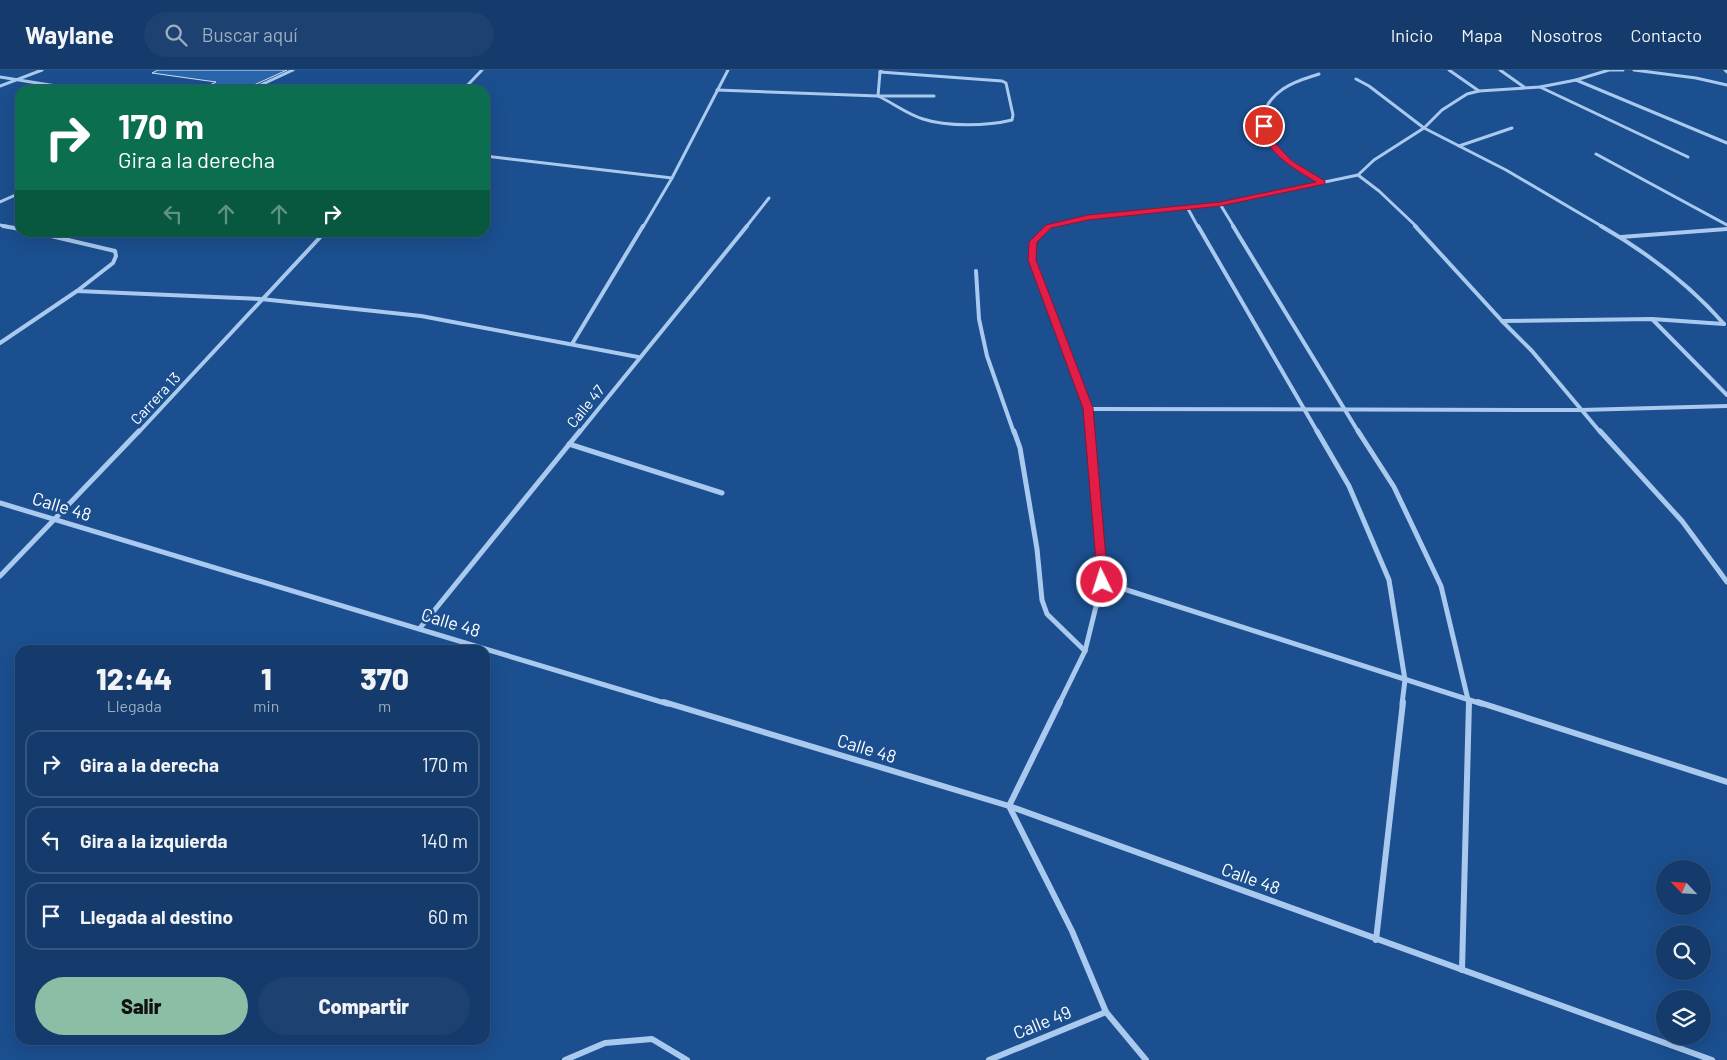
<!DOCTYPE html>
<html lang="es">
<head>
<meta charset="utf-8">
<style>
  body { margin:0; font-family:Barlow,sans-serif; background:#1d4271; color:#f1f3f6; height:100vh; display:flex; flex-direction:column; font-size:19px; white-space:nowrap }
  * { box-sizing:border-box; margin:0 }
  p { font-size:16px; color:#9dadc1 }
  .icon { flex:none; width:28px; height:28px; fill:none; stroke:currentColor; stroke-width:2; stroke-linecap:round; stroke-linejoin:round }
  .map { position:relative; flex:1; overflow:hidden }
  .details { position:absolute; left:15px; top:575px; width:475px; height:400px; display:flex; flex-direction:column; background:#143b6b; border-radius:15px; box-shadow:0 5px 20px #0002,0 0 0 1px #33557e }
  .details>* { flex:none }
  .top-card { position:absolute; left:15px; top:15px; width:475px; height:152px; border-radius:15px; box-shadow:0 5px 20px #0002,0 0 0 1px #33557e; background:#0b6e4f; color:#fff; overflow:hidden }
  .needle { width:32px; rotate:295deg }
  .tools { position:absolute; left:1656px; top:790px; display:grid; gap:10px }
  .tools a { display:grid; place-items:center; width:55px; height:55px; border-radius:50%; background:#143b6b; box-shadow:0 5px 20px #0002,0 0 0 1px #33557e; font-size:25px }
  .pin { position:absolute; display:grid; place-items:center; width:42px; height:42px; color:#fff; margin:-21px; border:2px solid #fff; border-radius:50%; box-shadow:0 1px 5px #0007 }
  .me { position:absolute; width:55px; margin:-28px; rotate:356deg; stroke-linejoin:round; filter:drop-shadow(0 0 4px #0008) }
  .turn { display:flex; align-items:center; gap:18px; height:105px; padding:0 20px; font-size:22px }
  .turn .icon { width:65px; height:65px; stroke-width:2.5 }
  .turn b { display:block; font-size:35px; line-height:42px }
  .lanes { display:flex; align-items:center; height:48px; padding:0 20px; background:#0003; justify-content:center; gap:25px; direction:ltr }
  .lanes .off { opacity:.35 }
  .eta { display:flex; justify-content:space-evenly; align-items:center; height:85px; text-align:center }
  .eta b { font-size:30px; font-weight:800; line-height:35px }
  .button { display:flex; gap:10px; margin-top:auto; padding:10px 20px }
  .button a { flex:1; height:58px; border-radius:30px; background:#8abfa5; color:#111; font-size:20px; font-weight:800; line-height:58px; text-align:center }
  .button a+a { background:#1d4271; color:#f1f3f6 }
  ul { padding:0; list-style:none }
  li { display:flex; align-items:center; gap:15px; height:68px; margin:0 10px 8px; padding:0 10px; border:2px solid #33557e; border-radius:15px }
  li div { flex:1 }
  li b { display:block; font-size:19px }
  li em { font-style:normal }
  header { display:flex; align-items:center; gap:30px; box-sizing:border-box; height:70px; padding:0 25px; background:#143b6b; border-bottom:1px solid #33557e }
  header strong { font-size:24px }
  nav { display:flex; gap:28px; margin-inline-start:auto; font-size:18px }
  .search { width:350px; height:45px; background:#1d4271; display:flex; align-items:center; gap:12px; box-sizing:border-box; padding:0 18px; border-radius:28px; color:#9dadc1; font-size:19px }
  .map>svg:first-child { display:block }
  .building { fill:#2a66ad; stroke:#cfe3fa }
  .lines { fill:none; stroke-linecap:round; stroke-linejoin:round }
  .minor-far3 { stroke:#a9c9ee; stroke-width:3 }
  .minor-far2 { stroke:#a9c9ee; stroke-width:4 }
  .minor-far1 { stroke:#a9c9ee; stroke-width:5 }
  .minor { stroke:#a9c9ee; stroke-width:6 }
  .route { fill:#e11d48; stroke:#92132f }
  .labels { text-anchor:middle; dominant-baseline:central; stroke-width:5; stroke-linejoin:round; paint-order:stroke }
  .street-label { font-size:15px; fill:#fff; stroke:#1b4f8f }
  .near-street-label { font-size:18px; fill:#fff; stroke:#1b4f8f }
</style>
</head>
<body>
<header>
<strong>Waylane</strong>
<div class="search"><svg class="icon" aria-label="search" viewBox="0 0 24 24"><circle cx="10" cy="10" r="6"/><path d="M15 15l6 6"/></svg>Buscar aquí</div>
<nav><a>Inicio</a><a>Mapa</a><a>Nosotros</a><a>Contacto</a></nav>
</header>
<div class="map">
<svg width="1727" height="990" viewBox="0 0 1727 990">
  <rect width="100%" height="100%" fill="#1b4f8f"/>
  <path class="building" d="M158,0H287L243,20H199L216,12L152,3Z"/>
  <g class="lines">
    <g class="minor-far3">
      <path d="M1449,0L1479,21"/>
      <path d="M1500,0L1524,17"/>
      <path d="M1634,0L1696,8L1727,15"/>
      <path d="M1725,0L1727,2"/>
      <path d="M880,2L1002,11L1006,13L1013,45L1012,50C988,56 947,57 923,49C907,44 893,33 878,26Z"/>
      <path d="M880,2L881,0"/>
      <path d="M1319,4C1307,8 1294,11 1283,19C1234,54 1289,94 1322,112"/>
      <path d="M0,7L81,20"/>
      <path d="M1356,9L1369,16L1424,58L1506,100L1603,157"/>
      <path d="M1576,10L1609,0H1623"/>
      <path d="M0,16L42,0"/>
      <path d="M1540,17L1688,87"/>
      <path d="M250,20L293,0"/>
      <path d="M463,20L482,0"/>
      <path d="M717,20L878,26H934"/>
      <path d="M1459,76L1512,58"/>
      <path d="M1596,84L1727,155"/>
      <path d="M485,86L672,108L728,0"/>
      <path d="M1358,105L1379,121L1417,157"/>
      <path d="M0,132L20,123"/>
      <path d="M1220,134L1234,157"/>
      <path d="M1187,137L1198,157"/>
      <path d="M0,155L9,157"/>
      <path d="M643,157L672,108"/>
      <path d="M746,157L769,128"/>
      <path d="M1047,157L1088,147L1220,134L1358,105L1374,90L1424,58L1442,40L1467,24L1479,21L1540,17L1576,10L1727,73"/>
    </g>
    <g class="minor-far2">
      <path d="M3,156L20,159"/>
      <path d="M1050,156L1033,172L1032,190L1088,339L1090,363"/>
      <path d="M1198,156L1318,363"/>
      <path d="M1233,156L1359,363"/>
      <path d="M1415,156L1502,251L1532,281L1601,363"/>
      <path d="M1601,156C1646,182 1689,214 1724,254"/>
      <path d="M1621,167L1727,159"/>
      <path d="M976,201L979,249L987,286L1014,363"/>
      <path d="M77,221L261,229L421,246L638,287"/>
      <path d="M1652,249L1727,325"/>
      <path d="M1502,251L1652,249L1724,254"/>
      <path d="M0,273L77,221L113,193L116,186L115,181L34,162"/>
      <path d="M572,274L643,156"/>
      <path d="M1088,339L1581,340L1727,336"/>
      <path d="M138,363L325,162"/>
      <path d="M579,363L747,156"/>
    </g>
    <g class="minor-far1">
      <path d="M1014,361L1020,378L1037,479L1042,530L1047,544L1085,581"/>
      <path d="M1317,361L1349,416L1389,510L1405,610L1402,634"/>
      <path d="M1358,361L1394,417L1441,516L1469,634"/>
      <path d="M1600,361L1682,451L1727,512"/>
      <path d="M569,374L722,423"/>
      <path d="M0,433L668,634"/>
      <path d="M0,506L139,361"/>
      <path d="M1102,512L1482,634"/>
      <path d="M420,558L580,361"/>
      <path d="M1059,634L1085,581L1102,512L1090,361"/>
    </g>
    <g class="minor">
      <path d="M664,632L1009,736L1712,990"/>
      <path d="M1060,632L1009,736L1072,861L1106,942L1146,990"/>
      <path d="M1478,632L1727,712"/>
      <path d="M1376,870L1403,632"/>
      <path d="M1462,900L1469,632"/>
      <path d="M565,990L605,973L652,969L687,990"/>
      <path d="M989,990L1106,942"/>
    </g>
  </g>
  <path class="route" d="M1262,55H1266L1275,73L1292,91L1325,111V114L1220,136L1088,150L1051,158L1037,172L1036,190L1093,338L1108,512L1106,515H1098L1083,338L1028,190L1029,172L1046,155L1088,145L1220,132L1316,112C1296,100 1262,81 1262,55Z"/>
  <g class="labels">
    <g class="street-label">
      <text transform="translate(155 328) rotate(-47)">Carrera 13</text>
      <text transform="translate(585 336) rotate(-51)">Calle 47</text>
    </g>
    <g class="near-street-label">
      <text transform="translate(62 436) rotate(17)">Calle 48</text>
      <text transform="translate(451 552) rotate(17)">Calle 48</text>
      <text transform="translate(867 678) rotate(17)">Calle 48</text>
      <text transform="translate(1251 808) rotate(20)">Calle 48</text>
      <text transform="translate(1042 952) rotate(-22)">Calle 49</text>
    </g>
  </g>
</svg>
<div class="tools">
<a><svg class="needle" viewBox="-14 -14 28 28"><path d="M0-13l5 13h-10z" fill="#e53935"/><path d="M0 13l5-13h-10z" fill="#9dadc1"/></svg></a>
<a><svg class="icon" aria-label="search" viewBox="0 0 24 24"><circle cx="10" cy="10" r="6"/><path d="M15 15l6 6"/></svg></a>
<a><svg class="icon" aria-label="layers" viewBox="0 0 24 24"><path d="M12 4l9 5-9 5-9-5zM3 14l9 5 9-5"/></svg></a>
</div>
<div class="pin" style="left:1264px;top:56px;background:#d93025"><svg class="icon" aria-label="arrive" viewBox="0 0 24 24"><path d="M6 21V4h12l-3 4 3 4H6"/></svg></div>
<svg class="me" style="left:1102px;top:512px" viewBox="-20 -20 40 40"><circle r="17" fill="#e11d48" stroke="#fff" stroke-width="3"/><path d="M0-11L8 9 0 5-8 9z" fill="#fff"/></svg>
<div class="top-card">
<div class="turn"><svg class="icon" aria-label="right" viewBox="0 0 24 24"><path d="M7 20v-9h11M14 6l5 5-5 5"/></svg><div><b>170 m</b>Gira a la derecha</div></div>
<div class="lanes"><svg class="icon off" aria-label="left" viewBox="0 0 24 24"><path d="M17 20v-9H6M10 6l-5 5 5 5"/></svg><svg class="icon off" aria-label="ahead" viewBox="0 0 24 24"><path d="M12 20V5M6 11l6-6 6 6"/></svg><svg class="icon off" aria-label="ahead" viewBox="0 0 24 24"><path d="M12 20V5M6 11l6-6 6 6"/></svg><svg class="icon" aria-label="right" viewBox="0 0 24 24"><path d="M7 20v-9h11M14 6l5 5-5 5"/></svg></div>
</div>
<section class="details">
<div class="eta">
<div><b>12:44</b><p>Llegada</p></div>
<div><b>1</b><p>min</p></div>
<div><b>370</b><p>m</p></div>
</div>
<ul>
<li><svg class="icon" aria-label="right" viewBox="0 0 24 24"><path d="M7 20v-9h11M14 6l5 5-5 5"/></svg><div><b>Gira a la derecha</b></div><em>170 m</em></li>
<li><svg class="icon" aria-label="left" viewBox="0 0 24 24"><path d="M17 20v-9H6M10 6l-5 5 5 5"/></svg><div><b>Gira a la izquierda</b></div><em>140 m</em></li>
<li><svg class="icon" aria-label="arrive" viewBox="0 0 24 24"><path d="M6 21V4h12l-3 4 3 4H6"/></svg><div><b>Llegada al destino</b></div><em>60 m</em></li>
</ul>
<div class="button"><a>Salir</a><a>Compartir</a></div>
</section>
</div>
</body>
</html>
